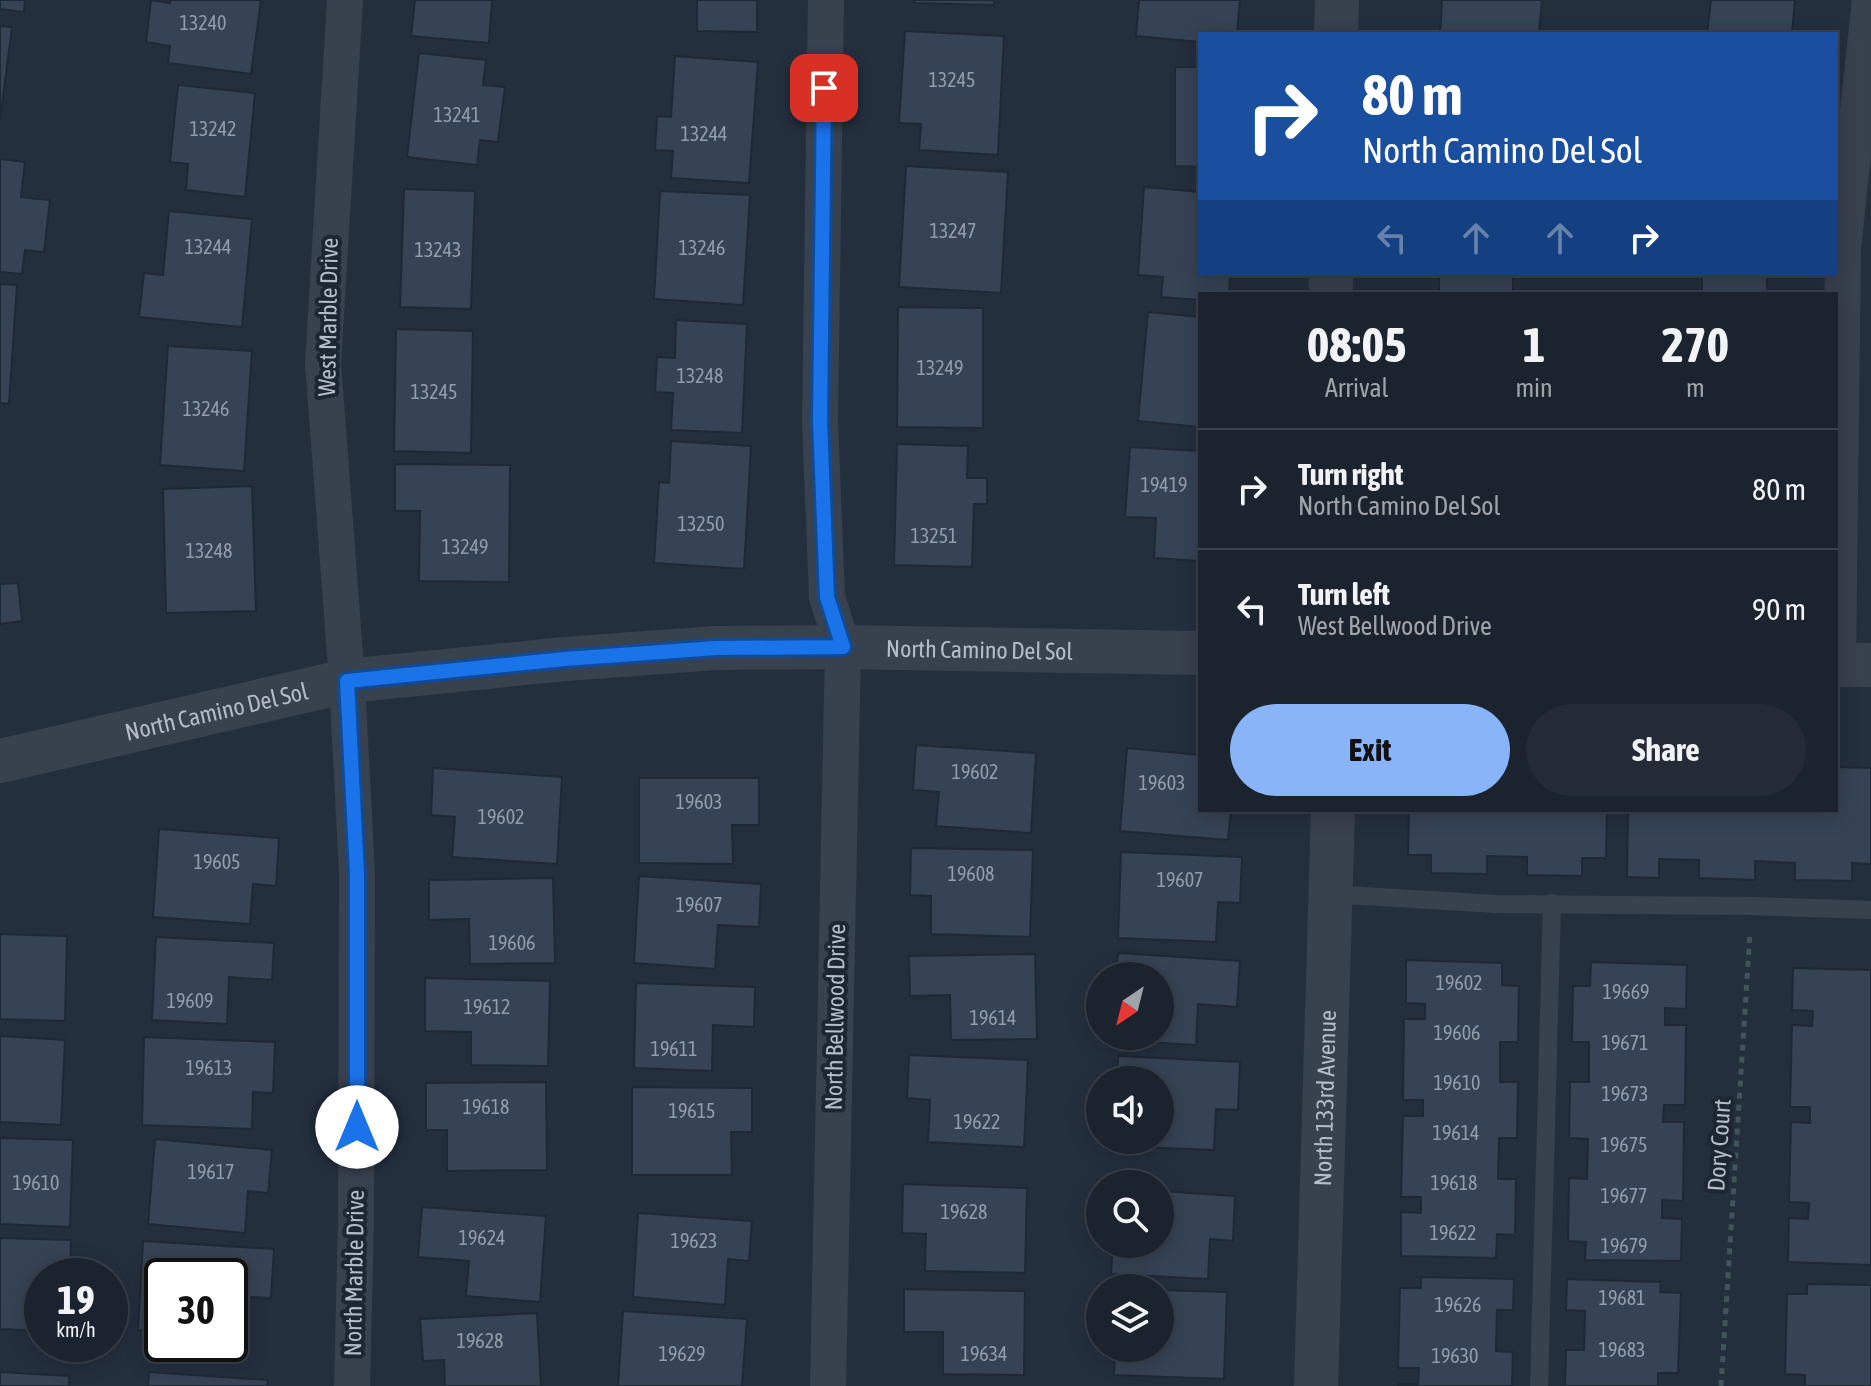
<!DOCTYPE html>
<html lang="en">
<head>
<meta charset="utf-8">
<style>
  body { margin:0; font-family:"Asap Condensed",sans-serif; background:#242b36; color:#f1f3f6; height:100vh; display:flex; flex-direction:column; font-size:30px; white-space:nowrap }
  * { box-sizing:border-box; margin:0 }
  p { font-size:26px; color:#a0a4aa }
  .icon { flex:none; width:44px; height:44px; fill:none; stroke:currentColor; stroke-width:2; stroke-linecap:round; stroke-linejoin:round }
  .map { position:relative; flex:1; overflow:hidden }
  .panel { position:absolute; left:1198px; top:292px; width:640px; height:520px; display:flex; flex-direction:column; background:#1b232e; border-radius:0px; box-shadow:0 4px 20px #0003,0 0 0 2px #39404a }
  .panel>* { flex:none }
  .guide { position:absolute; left:1198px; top:32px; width:640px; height:244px; border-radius:0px; box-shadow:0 4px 20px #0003,0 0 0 2px #39404a; background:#1a4fa0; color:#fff; overflow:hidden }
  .needle { width:52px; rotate:215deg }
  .buttons { position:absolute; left:1086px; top:962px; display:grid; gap:16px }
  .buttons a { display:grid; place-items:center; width:88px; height:88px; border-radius:50%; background:#1b232e; box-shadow:0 4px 20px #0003,0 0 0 2px #39404a; font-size:40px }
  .speed { position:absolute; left:24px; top:1258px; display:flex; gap:16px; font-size:40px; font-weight:700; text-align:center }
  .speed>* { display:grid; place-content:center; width:104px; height:104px; border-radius:50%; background:#1b232e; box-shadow:0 4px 20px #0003,0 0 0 2px #39404a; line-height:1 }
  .speed small { font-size:20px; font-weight:400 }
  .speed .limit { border:4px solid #111; border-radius:12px; background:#fff; color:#111 }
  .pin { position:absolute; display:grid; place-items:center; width:68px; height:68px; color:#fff; margin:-34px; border-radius:16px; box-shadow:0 4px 12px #0006 }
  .me { position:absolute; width:88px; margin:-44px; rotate:0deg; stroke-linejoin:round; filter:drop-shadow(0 0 6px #0008) }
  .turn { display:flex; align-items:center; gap:28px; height:168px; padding:0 32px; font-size:36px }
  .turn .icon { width:104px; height:104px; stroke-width:2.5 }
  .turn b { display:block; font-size:56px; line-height:68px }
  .lanes { display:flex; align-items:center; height:76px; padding:0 32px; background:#0003; justify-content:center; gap:40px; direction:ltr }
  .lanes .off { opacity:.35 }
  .eta { display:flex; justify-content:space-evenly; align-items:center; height:136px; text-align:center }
  .eta b { font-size:48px; font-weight:700; line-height:56px }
  .action { display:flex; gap:16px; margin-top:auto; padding:16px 32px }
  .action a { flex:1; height:92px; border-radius:48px; background:#8ab4f8; color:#111; font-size:32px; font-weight:700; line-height:92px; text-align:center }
  .action a+a { background:#242b36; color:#f1f3f6 }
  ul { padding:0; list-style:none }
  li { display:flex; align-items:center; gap:24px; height:120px; padding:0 32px; border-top:2px solid #39404a }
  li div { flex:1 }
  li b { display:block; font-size:30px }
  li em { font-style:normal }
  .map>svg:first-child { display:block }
  .building { fill:#364354; stroke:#1f2835; stroke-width:2 }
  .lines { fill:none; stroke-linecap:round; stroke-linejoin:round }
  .path { stroke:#3f5557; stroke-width:5; stroke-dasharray:6 6; stroke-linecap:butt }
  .service { stroke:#38414e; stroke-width:18 }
  .minor { stroke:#38414e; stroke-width:36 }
  .tertiary { stroke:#38414e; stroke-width:44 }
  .route-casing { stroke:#114b97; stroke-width:20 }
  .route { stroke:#1a73e8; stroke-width:14 }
  .labels { text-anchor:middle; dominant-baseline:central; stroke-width:8; stroke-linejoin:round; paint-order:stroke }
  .number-label { font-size:20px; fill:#929caa }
  .street-label { font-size:24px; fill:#b4bcc9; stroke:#1d2633 }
</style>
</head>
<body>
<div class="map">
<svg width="1871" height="1386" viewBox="0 0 1871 1386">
  <rect width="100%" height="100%" fill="#242f3e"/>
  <g class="building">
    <path d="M0,0H25L24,12L0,9Z"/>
    <path d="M151,0L170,3V0H261L251,74L168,63L170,46L146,42Z"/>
    <path d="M415,0H492L489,43L411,36Z"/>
    <path d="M697,0H757V32L697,31Z"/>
    <path d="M915,0H994V5L914,3Z"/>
    <path d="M1139,0H1240L1237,34H1200V42L1136,36Z"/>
    <path d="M1442,0H1542L1539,34H1440Z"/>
    <path d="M1711,0H1795L1792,34H1707Z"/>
    <path d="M0,26L12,27L0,121Z"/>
    <path d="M905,31L1004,36L998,155L919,150L921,124L899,123Z"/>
    <path d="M419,53L486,60L483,85L505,87L498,142L480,140L477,165L407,157Z"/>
    <path d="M675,56L758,62L749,183L671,178L673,151L655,150L657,116L671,117Z"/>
    <path d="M1175,67H1200V167L1175,166Z"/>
    <path d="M178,85L255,93L245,197L186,190L188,164L170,162Z"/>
    <path d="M0,159L25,162L21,197L50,200L44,252L25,250L22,274L0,272Z"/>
    <path d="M906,166L1008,172L1001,293L899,287Z"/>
    <path d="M1144,187L1200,192V274H1230L1229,294H1200V300L1161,297L1163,277L1138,275Z"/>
    <path d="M404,189L475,191L471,309L400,307Z"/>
    <path d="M660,191L750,195L743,305L654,299Z"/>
    <path d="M169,211L252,219L242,327L139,317L144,273L163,275Z"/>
    <rect x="1439" y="274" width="74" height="20"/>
    <rect x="1702" y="274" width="65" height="20"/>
    <path d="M0,284L17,285L9,404L0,403Z"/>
    <path d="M898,307L983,308V428L897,427Z"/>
    <path d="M1148,312L1200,317V427L1138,421Z"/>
    <path d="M676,320L747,324L742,433L671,430L673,393L655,392L657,357L675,358Z"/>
    <path d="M396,329L473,331L471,453L394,451Z"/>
    <path d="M168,346L252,351L244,471L160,465Z"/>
    <path d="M671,441L751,446L744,569L654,563L659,482L669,483Z"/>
    <path d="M897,444L968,446L967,478H987V504H974L972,567L894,565Z"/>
    <path d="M1130,447L1200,451V561L1154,558L1156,518L1125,517Z"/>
    <path d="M395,464L510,465L509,582L419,581L420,511H395Z"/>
    <path d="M252,486L256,611L166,613L163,489Z"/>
    <path d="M18,583L22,621L0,624V584Z"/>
    <path d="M916,745L1036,753L1031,833L936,826L939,792L913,790Z"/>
    <path d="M1127,748L1200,755V810H1231L1228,840L1120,831Z"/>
    <path d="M1836,767L1871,768V864L1852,863V881L1795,880V863L1755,861V880L1699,878V860L1659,859V878L1627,877L1628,810H1836Z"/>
    <path d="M433,768L562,777L557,864L452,857L455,817L431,815Z"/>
    <path d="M639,778H759V825H732L733,864L639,863Z"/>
    <path d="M1409,810H1607L1606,858H1582V876L1527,875V857L1487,856V874L1431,873V855H1408Z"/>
    <path d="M159,829L279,838L276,886L253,884L250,924L153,917Z"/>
    <path d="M911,848L1033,850L1030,937L931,934V896L910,895Z"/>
    <path d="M1121,852L1242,857L1240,903L1218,902L1216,942L1118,938Z"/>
    <path d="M639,876L761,884L759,927L718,925L715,969L634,963Z"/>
    <path d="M553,878L555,963L470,964L469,919L429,920V880Z"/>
    <path d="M0,934L67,936L65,1021L0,1019Z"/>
    <path d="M156,937L274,943L272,980L229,977L227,1024L152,1020Z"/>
    <path d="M1118,953L1240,961L1237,1007L1198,1004L1196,1045L1113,1040V1036H1160V976H1116Z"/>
    <path d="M1035,954L1037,1039L951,1040L950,995L910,996L909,956Z"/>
    <path d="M1406,960L1502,963V985L1519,986L1518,1042H1500V1082H1518L1517,1138H1499L1498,1179H1516L1515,1235L1497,1234L1496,1258L1401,1256V1212L1421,1213V1197H1401L1403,1116H1423V1100H1403L1404,1019H1425V1004L1406,1003Z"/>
    <path d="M1591,962L1687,965L1686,1009L1665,1008V1025H1686L1685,1105H1664L1663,1122H1684L1683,1201L1662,1200V1218L1682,1219L1681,1261L1585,1260L1586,1242L1568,1241L1569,1178L1587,1179L1588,1139L1569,1138L1570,1082H1589V1042H1572L1573,986H1590Z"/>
    <path d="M1793,968L1871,970V1265L1788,1262L1789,1218L1808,1219L1809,1203L1789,1202L1791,1122L1810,1123V1107H1790L1792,1025L1812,1026L1813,1011L1792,1010Z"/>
    <path d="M425,978L550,981L548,1066L471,1065V1032L425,1031Z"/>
    <path d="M636,983L755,987L754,1027L713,1025L712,1071L634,1068Z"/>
    <path d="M0,1036L65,1040L61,1125L0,1122Z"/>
    <path d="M144,1037L275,1042L273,1093L253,1092L252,1129L142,1125Z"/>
    <path d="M909,1055L1028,1060L1024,1147L928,1142L930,1100L907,1098Z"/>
    <path d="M1118,1056L1240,1062L1238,1110L1216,1109L1214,1150L1114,1146L1115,1140H1160V1080H1117Z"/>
    <path d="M546,1082L547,1170L447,1171V1130H426V1083Z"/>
    <path d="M632,1087L752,1088V1132H731L732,1175H632Z"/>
    <path d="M0,1138L73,1140L70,1227L0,1224Z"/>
    <path d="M155,1139L272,1150L268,1193L248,1191L245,1233L148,1224Z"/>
    <path d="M903,1184L1027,1188L1025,1273L925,1271L926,1234L902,1233Z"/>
    <path d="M1160,1191L1235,1196L1233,1241L1210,1239L1208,1279L1111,1274L1113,1244H1160Z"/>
    <path d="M422,1207L546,1216L540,1302L466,1296L469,1261L418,1257Z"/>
    <path d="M638,1213L752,1221L749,1261L728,1259L725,1305L633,1297Z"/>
    <path d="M0,1238L71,1240L70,1276H42V1331L0,1329Z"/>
    <path d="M143,1241L274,1249L271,1298L248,1297L245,1337L230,1336V1276H162V1331L138,1330Z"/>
    <path d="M1421,1277L1514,1279L1513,1310H1497L1496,1351L1513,1352L1512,1386H1398V1384H1418L1419,1368H1398L1400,1288H1421Z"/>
    <path d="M1567,1279L1661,1282L1660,1292L1681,1293L1678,1373H1658V1386H1565L1566,1350H1584L1585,1311L1566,1310Z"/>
    <path d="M1807,1284L1871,1285V1386H1805V1375L1785,1374L1787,1294H1807Z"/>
    <path d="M904,1289L1025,1291L1024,1375L943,1374V1332H904Z"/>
    <path d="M1160,1290L1227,1292L1224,1379L1114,1375L1115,1348H1160Z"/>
    <path d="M623,1311L747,1319L742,1386H618Z"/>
    <path d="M537,1313L541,1386H445L444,1360L423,1361L420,1319Z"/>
    <path d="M0,1372L69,1376V1386H0Z"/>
    <path d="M149,1372L268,1380L267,1386H148Z"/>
  </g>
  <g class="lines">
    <path class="path" d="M1721,1386L1750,932"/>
    <g class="service">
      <path d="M1330,894L1495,904L1752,906L1871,910"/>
      <path d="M1539,1386L1552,903"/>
    </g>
    <g class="minor">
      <path d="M345,0L323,363L347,681L357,873L356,1222L352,1386"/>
      <path d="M826,0L820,421L827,597L843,647L828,1386"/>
      <path d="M1838,665L1843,248L1870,0"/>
    </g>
    <g class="tertiary">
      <path d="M1336,34L1337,0"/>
      <path d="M1331,274V294"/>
      <path d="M1836,665H1871"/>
      <path id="s1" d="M0,761L347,681L565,659L716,648L843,647L1200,653"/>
      <path id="s2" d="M1316,1386L1333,810"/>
    </g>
  </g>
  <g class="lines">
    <g class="route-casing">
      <path id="route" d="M357,1127V873L347,681L565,659L716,648L843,647L827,597L820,421L824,88"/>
    </g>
    <use href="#route" class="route"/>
  </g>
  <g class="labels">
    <g class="number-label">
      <text x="203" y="22">13240</text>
      <text x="952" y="79">13245</text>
      <text x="457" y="114">13241</text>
      <text x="213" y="128">13242</text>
      <text x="704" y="133">13244</text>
      <text x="953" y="230">13247</text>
      <text x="208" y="246">13244</text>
      <text x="702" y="247">13246</text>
      <text x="438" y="249">13243</text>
      <text x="940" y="367">13249</text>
      <text x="700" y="375">13248</text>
      <text x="434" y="391">13245</text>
      <text x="206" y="408">13246</text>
      <text x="1164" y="484">19419</text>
      <text x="701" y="523">13250</text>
      <text x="934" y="535">13251</text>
      <text x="465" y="546">13249</text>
      <text x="209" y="550">13248</text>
      <text x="975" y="771">19602</text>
      <text x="1162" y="782">19603</text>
      <text x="699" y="801">19603</text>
      <text x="501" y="816">19602</text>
      <text x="217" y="861">19605</text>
      <text x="971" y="873">19608</text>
      <text x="1180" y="879">19607</text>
      <text x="699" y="904">19607</text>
      <text x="512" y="942">19606</text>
      <text x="1459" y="982">19602</text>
      <text x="1626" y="991">19669</text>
      <text x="190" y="1000">19609</text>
      <text x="487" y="1006">19612</text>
      <text x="993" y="1017">19614</text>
      <text x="1457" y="1032">19606</text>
      <text x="1625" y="1042">19671</text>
      <text x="674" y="1048">19611</text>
      <text x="209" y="1067">19613</text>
      <text x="1457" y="1082">19610</text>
      <text x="1625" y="1093">19673</text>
      <text x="486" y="1106">19618</text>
      <text x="692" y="1110">19615</text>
      <text x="977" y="1121">19622</text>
      <text x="1456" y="1132">19614</text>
      <text x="1624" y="1144">19675</text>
      <text x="211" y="1171">19617</text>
      <text x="36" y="1182">19610</text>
      <text x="1454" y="1182">19618</text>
      <text x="1624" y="1195">19677</text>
      <text x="964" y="1211">19628</text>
      <text x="1453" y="1232">19622</text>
      <text x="482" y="1237">19624</text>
      <text x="694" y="1240">19623</text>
      <text x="1624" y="1245">19679</text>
      <text x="1622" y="1297">19681</text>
      <text x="1458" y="1304">19626</text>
      <text x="480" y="1340">19628</text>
      <text x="1622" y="1349">19683</text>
      <text x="682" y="1353">19629</text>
      <text x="984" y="1353">19634</text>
      <text x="1455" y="1355">19630</text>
    </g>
    <g class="street-label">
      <text transform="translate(328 317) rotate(-89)">West Marble Drive</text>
      <text stroke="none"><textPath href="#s1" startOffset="990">North Camino Del Sol</textPath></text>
      <text stroke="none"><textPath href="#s1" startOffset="222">North Camino Del Sol</textPath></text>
      <text transform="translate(835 1017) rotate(-89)">North Bellwood Drive</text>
      <text stroke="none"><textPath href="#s2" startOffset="288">North 133rd Avenue</textPath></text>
      <text transform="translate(1719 1145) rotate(-86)">Dory Court</text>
      <text transform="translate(354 1273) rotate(-89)">North Marble Drive</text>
    </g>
  </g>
</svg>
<div class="buttons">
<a><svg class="needle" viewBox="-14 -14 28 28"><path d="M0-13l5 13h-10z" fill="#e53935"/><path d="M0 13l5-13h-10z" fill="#a0a4aa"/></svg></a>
<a><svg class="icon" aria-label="sound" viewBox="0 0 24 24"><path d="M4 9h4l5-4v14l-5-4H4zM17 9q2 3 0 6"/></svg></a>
<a><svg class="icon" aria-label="search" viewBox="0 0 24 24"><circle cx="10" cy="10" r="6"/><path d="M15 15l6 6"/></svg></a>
<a><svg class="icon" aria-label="layers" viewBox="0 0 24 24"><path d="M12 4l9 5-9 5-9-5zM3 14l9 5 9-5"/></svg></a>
</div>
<div class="speed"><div>19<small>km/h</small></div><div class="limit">30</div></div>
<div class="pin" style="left:824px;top:88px;background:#d93025"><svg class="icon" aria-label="arrive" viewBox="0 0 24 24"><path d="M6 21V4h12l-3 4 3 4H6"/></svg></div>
<svg class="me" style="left:357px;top:1127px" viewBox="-20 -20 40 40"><circle r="19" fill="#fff"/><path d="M0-13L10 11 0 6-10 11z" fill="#1a73e8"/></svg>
<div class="guide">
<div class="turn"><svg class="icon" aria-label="right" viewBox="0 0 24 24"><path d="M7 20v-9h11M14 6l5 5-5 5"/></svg><div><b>80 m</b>North Camino Del Sol</div></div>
<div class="lanes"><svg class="icon off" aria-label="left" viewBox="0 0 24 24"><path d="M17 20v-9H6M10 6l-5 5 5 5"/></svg><svg class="icon off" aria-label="ahead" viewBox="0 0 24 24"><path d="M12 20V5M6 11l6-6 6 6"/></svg><svg class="icon off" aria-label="ahead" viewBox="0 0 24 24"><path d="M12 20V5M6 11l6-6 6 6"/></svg><svg class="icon" aria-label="right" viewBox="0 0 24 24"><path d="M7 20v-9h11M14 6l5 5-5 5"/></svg></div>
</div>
<section class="panel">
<div class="eta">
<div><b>08:05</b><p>Arrival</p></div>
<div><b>1</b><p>min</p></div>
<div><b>270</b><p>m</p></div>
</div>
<ul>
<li><svg class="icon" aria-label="right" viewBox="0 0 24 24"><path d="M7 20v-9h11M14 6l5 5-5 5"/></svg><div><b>Turn right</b><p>North Camino Del Sol</p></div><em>80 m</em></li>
<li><svg class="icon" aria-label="left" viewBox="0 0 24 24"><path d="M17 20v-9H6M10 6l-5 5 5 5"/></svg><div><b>Turn left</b><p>West Bellwood Drive</p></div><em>90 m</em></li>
</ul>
<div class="action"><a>Exit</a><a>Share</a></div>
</section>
</div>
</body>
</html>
